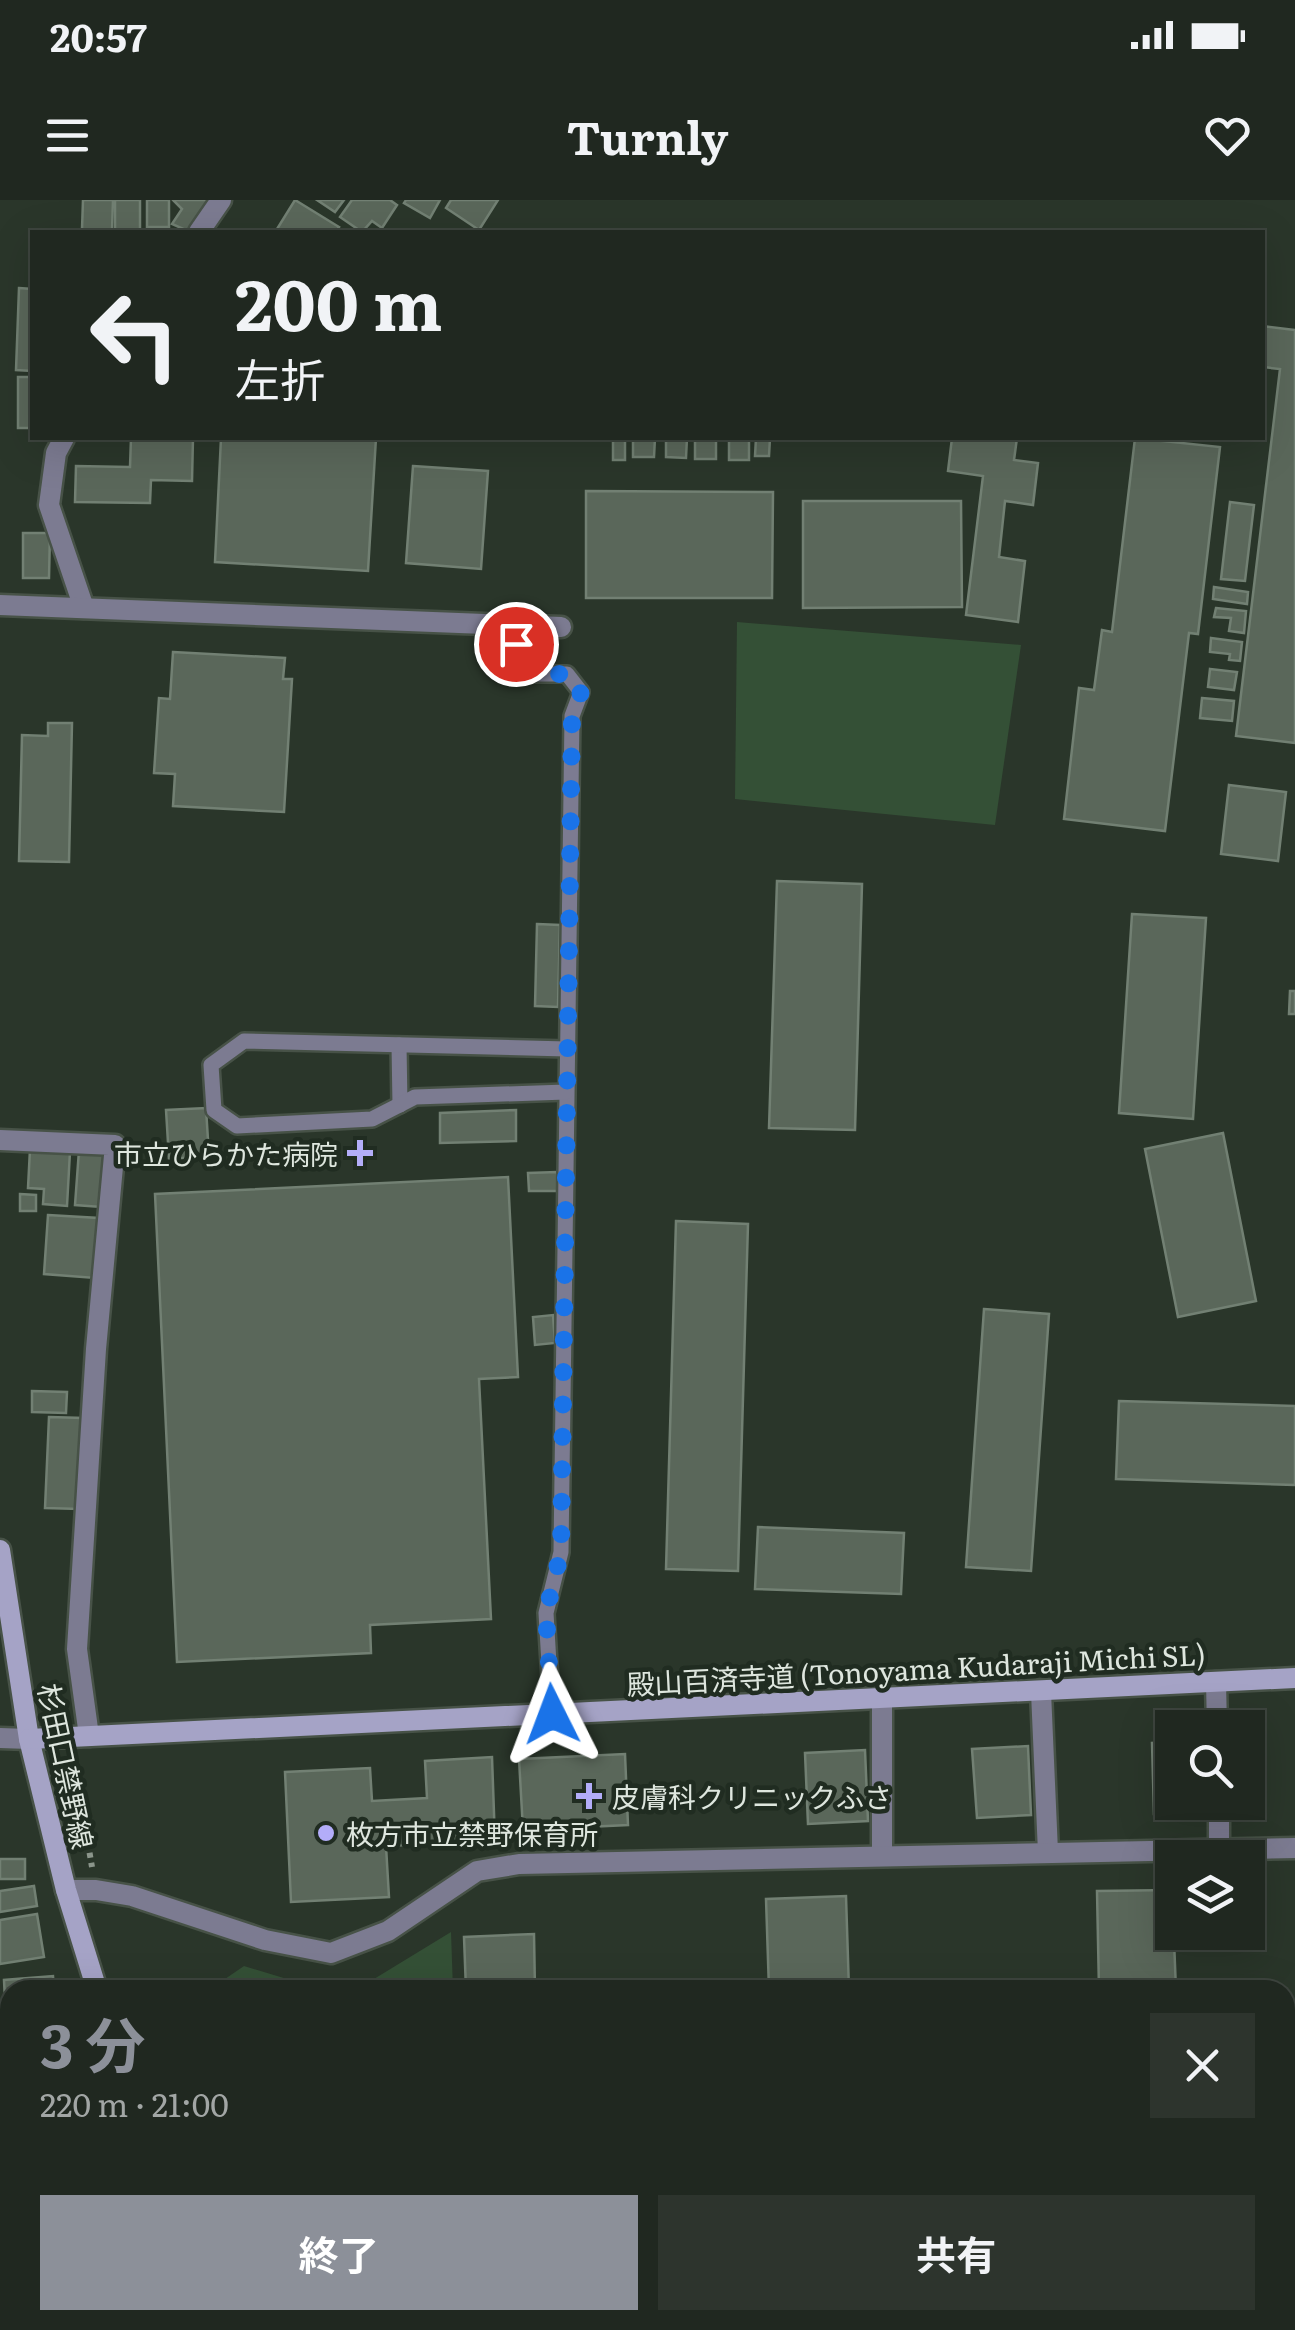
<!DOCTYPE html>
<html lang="ja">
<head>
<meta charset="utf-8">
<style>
  body { margin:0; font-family:Literata,"Noto Sans JP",serif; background:#2d342d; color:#f1f3f6; height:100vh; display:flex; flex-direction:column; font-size:38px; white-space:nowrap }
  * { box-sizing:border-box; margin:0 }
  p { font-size:32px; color:#a2a6a5 }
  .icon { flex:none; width:55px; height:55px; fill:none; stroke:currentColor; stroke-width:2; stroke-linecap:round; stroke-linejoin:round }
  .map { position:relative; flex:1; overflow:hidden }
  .panel { position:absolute; left:0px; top:1780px; width:1295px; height:350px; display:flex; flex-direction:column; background:#202820; border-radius:30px 30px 0 0; box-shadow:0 10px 40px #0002,0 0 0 2px #3d443e }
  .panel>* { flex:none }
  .hud { position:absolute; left:30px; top:30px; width:1235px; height:210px; border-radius:0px; box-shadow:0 10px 40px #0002,0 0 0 2px #3d443e; background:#202820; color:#f1f3f6; overflow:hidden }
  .fabs { position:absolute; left:1155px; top:1510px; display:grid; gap:20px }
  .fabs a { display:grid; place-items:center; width:110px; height:110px; border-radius:0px; background:#202820; box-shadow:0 10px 40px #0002,0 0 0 2px #3d443e; font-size:50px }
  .pin { position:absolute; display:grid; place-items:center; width:85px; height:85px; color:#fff; margin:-42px; border:5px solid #fff; border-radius:50%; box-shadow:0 2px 10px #0007 }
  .me { position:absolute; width:110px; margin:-55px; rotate:357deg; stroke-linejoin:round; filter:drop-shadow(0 0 8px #0008) }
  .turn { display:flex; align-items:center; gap:35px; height:210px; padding:0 40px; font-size:45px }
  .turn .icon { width:130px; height:130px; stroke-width:2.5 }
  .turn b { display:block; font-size:70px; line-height:85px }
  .round { display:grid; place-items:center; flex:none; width:105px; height:105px; border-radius:0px; background:#2d342d }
  .headline { display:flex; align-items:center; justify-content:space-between; height:170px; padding:0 40px }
  h1 { font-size:60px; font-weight:700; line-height:75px; color:#8c9099 }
  .primary-button { display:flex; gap:20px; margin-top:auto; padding:20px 40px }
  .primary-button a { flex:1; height:115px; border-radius:0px; background:#8c9099; color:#fff; font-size:40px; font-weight:700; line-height:115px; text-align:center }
  .primary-button a+a { background:#2d342d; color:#f1f3f6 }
  .status { display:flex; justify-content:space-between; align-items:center; height:70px; padding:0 50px; background:#202820; direction:ltr }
  .status svg { height:28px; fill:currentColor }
  header { display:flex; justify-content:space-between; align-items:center; height:130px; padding:0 40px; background:#202820; font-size:45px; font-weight:700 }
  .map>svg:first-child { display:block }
  .green { fill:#345036 }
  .building { fill:#5a675a; stroke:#728073; stroke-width:2.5 }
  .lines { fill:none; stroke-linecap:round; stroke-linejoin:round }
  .lane-casing { stroke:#475247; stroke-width:20 }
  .street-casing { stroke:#475247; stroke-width:25 }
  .secondary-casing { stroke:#475247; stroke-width:25 }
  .path { stroke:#8b958b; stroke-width:6; stroke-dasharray:5 5; stroke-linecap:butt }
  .lane { stroke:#7c7b91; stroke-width:15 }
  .street { stroke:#7c7b91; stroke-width:20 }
  .secondary { stroke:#a5a3c6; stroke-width:20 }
  .route { stroke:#1a73e8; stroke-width:18; stroke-dasharray:0 32.4 }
  .poi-dot { fill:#b3adf9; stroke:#202c21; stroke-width:4 }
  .labels { text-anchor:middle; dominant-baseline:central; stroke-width:9; stroke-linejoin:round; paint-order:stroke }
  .poi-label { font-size:28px; fill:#dee6de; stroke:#202c21; text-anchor:start }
  .street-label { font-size:28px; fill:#dee6de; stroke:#202c21 }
</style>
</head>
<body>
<div class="status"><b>20:57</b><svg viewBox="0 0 49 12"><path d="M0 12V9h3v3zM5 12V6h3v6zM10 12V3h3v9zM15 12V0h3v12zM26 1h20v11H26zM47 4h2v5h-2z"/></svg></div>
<header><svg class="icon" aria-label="menu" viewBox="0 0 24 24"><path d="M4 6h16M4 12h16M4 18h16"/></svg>Turnly<svg class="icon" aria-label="heart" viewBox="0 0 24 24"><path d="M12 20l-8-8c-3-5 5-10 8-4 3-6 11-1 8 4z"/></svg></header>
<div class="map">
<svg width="1295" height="2130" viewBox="0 0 1295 2130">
  <rect width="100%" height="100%" fill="#2a362a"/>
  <g class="green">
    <path d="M737,422L1021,445L995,625L735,599Z"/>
    <path d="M451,1732L453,1790H209L244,1766L320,1789L374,1779Z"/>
    <path d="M445,2120H725V2130H451Z"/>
  </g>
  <g class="building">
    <path d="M83,0H113L112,30L82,29Z"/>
    <rect x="115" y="0" width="25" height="30"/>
    <rect x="147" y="0" width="22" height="27"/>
    <path d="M173,0H211L190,32L172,24L182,9Z"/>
    <path d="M295,0L339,27L335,32H283L277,29Z"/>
    <path d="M317,0H344L335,12Z"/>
    <path d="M352,0H390L397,5L382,28L372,21L362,32L340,17Z"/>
    <path d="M406,0H440L430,18L404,3Z"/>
    <path d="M451,0H498L479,30L446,8Z"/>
    <path d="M19,88L32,89V171L16,170Z"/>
    <path d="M1262,126L1295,130V543L1236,536L1280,169L1262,167Z"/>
    <rect x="18" y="177" width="14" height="51"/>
    <path d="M131,238H193L192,281L151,280L150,303L75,302L76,266L130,267Z"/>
    <path d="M221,238H376L368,371L215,362Z"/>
    <rect x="613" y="238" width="12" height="22"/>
    <path d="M633,238H655L654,257H633Z"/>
    <path d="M666,238H687L686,258L666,257Z"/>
    <rect x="695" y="238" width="21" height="21"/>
    <rect x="729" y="238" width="20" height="22"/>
    <path d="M756,238H770L769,256H755Z"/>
    <path d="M952,238H1017L1014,260L1038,263L1033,305L1005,301L999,357L1025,361L1018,422L966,415L983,276L948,271Z"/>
    <path d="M1135,238L1220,247L1198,434L1189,433L1165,631L1064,619L1079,488L1094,490L1102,430L1112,432Z"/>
    <path d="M413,266L488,271L481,369L406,363Z"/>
    <path d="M586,291L773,292L772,398H586Z"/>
    <path d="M803,301H961L962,407L803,408Z"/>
    <path d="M1230,302L1254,305L1245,381L1221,379Z"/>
    <path d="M23,333H50L49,378H23Z"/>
    <path d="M1214,387L1248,392L1247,404L1213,399Z"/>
    <path d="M1216,408L1246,411L1244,433L1229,431L1231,418L1214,417Z"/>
    <path d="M1211,438L1242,442L1240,461L1229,460L1230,454L1210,452Z"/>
    <path d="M173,452L285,458L283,479H292L284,612L173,606L175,574L154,573L159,498L170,499Z"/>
    <path d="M1210,469L1237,472L1234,490L1208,487Z"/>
    <path d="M1202,498L1234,501L1232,521L1200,518Z"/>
    <path d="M48,523H72L69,662L19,661L22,535L48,536Z"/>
    <path d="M1229,585L1286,592L1278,661L1221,654Z"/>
    <path d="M777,681L862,684L855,930L769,928Z"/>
    <path d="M1132,714L1206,718L1193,919L1119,913Z"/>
    <path d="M537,724L560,725L558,807L535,806Z"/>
    <path d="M1290,791H1295V814H1289Z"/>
    <path d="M206,908L209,956L169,959L166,910Z"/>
    <path d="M516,910V941L440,943V913Z"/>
    <path d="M1223,933L1256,1101L1178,1117L1145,949Z"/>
    <path d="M30,949L70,952L67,1006L43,1004L44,989L28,988Z"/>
    <path d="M79,950L105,952L101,1007L75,1005Z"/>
    <path d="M557,972L558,991H529L528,973Z"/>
    <path d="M508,977L518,1177L479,1179L491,1419L370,1425L371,1453L177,1462L155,994Z"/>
    <path d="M20,994L36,995V1011H20Z"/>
    <path d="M48,1015L99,1018L95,1078L44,1074Z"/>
    <path d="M676,1021L748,1024L738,1371L666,1369Z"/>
    <path d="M984,1109L1049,1114L1031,1371L966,1367Z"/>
    <path d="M553,1115L555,1143L535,1145L533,1117Z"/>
    <path d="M32,1191L67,1192L66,1213L32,1212Z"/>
    <path d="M1119,1201L1295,1206V1285L1116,1279Z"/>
    <path d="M49,1217L84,1218L80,1309L45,1308Z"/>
    <path d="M758,1327L904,1333L901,1394L755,1389Z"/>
    <path d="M1172,1542V1602H1208V1612L1154,1614L1152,1543Z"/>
    <path d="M1028,1546L1031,1615L977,1618L972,1549Z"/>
    <path d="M865,1550L868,1621L808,1624L805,1553Z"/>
    <path d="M625,1554L628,1625L523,1630L519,1559Z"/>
    <path d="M492,1557L495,1641L386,1646L389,1697L291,1702L285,1572L370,1568L372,1601L427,1598L425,1561Z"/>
    <rect x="0" y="1659" width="25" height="20"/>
    <path d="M34,1686L37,1706L0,1712V1691Z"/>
    <path d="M1172,1690L1176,1790H1099L1097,1691Z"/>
    <path d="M846,1696L849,1790H769L766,1699Z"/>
    <path d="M37,1714L44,1757L0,1764V1720Z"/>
    <path d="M534,1734L535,1790H466L464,1737Z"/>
    <path d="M53,1776L54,1790H10V1801H5L4,1780Z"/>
    <rect x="0" y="1809" width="10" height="39"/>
    <path d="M0,1864H10V1913L0,1912Z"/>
    <path d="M1285,1917H1295V2130H1225L1224,2120H1285Z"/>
    <path d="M0,1957L10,1958V2024L0,2023Z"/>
    <path d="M69,2120H140L143,2130H68L71,2129Z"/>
    <path d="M282,2120H377L380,2130H284Z"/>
    <path d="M760,2120H845L846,2130H760Z"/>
    <path d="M915,2120L916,2130H887V2122Z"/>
    <path d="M1081,2120H1178V2130H1082Z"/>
  </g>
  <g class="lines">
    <g class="lane-casing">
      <g id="lane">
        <path d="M515,425L517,463L531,474H567L581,492L572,516L561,1352L546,1413L552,1514"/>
        <path d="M399,845L400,905"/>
        <path d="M566,892L415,897L372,919L237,926L214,910L211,865L244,841L567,849"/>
        <path d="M0,2075L10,2077"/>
      </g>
    </g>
    <g class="street-casing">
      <g id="street">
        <path d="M199,32L221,0"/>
        <path d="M64,238L56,253L49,305L84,408"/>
        <path d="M0,405L561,427"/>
        <path d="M0,940L115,945L96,1149L77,1449L89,1536"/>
        <path d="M1216,1482L1217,1528"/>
        <path d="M1041,1492L1048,1652"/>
        <path d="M0,1538L29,1539"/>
        <path d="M1219,1602V1651"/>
        <path d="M882,1655V1498"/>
        <path d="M66,1690H96L132,1696L265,1740L331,1753L388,1731L477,1671L519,1664L1295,1648"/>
        <path d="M35,2130L36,2120"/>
      </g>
    </g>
    <g class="secondary-casing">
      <g id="secondary">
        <path d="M0,1350L29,1539L66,1690L97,1790"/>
        <path d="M29,1539L1295,1478"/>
        <path d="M191,2120L193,2130"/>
      </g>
    </g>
    <path class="path" d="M76,1574L92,1667"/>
    <use href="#lane" class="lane"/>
    <use href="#street" class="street"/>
    <use href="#secondary" class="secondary"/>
  </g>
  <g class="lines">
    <path class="route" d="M516,444L517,463L532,474H568L581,492L572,516L561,1352L546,1413L552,1514"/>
  </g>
  <g class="poi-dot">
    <path d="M355 938h10v10h10v10h-10v10h-10v-10h-10v-10h10z"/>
    <path d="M584 1581h10v10h10v10h-10v10h-10v-10h-10v-10h10z"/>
    <circle cx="326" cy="1633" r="10"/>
  </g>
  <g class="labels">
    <g class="poi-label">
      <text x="338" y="953" text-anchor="end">市立ひらかた病院</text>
      <text x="612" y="1596">皮膚科クリニックふさ</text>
      <text x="346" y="1633">枚方市立禁野保育所</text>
    </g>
    <g class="street-label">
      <text transform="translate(916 1468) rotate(-3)">殿山百済寺道 (Tonoyama Kudaraji Michi SL)</text>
      <text transform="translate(67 1566) rotate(78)">杉田口禁野線</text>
    </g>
  </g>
</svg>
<div class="fabs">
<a><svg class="icon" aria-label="search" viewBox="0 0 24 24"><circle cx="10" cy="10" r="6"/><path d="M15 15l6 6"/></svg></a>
<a><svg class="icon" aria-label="layers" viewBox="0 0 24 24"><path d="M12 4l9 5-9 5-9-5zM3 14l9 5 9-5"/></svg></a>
</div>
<div class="pin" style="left:516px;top:444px;background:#d93025"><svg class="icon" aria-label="arrive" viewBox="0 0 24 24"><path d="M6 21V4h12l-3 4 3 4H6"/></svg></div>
<svg class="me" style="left:552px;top:1514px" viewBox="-20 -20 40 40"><path d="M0-17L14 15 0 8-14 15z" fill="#1a73e8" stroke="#fff" stroke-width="4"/></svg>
<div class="hud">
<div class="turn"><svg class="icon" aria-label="left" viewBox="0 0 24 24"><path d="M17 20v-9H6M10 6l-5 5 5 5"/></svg><div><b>200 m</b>左折</div></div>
</div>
<section class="panel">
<div class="headline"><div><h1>3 分</h1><p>220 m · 21:00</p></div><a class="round"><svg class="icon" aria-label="close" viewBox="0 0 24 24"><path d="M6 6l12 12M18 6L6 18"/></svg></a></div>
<div class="primary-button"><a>終了</a><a>共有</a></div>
</section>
</div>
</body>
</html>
